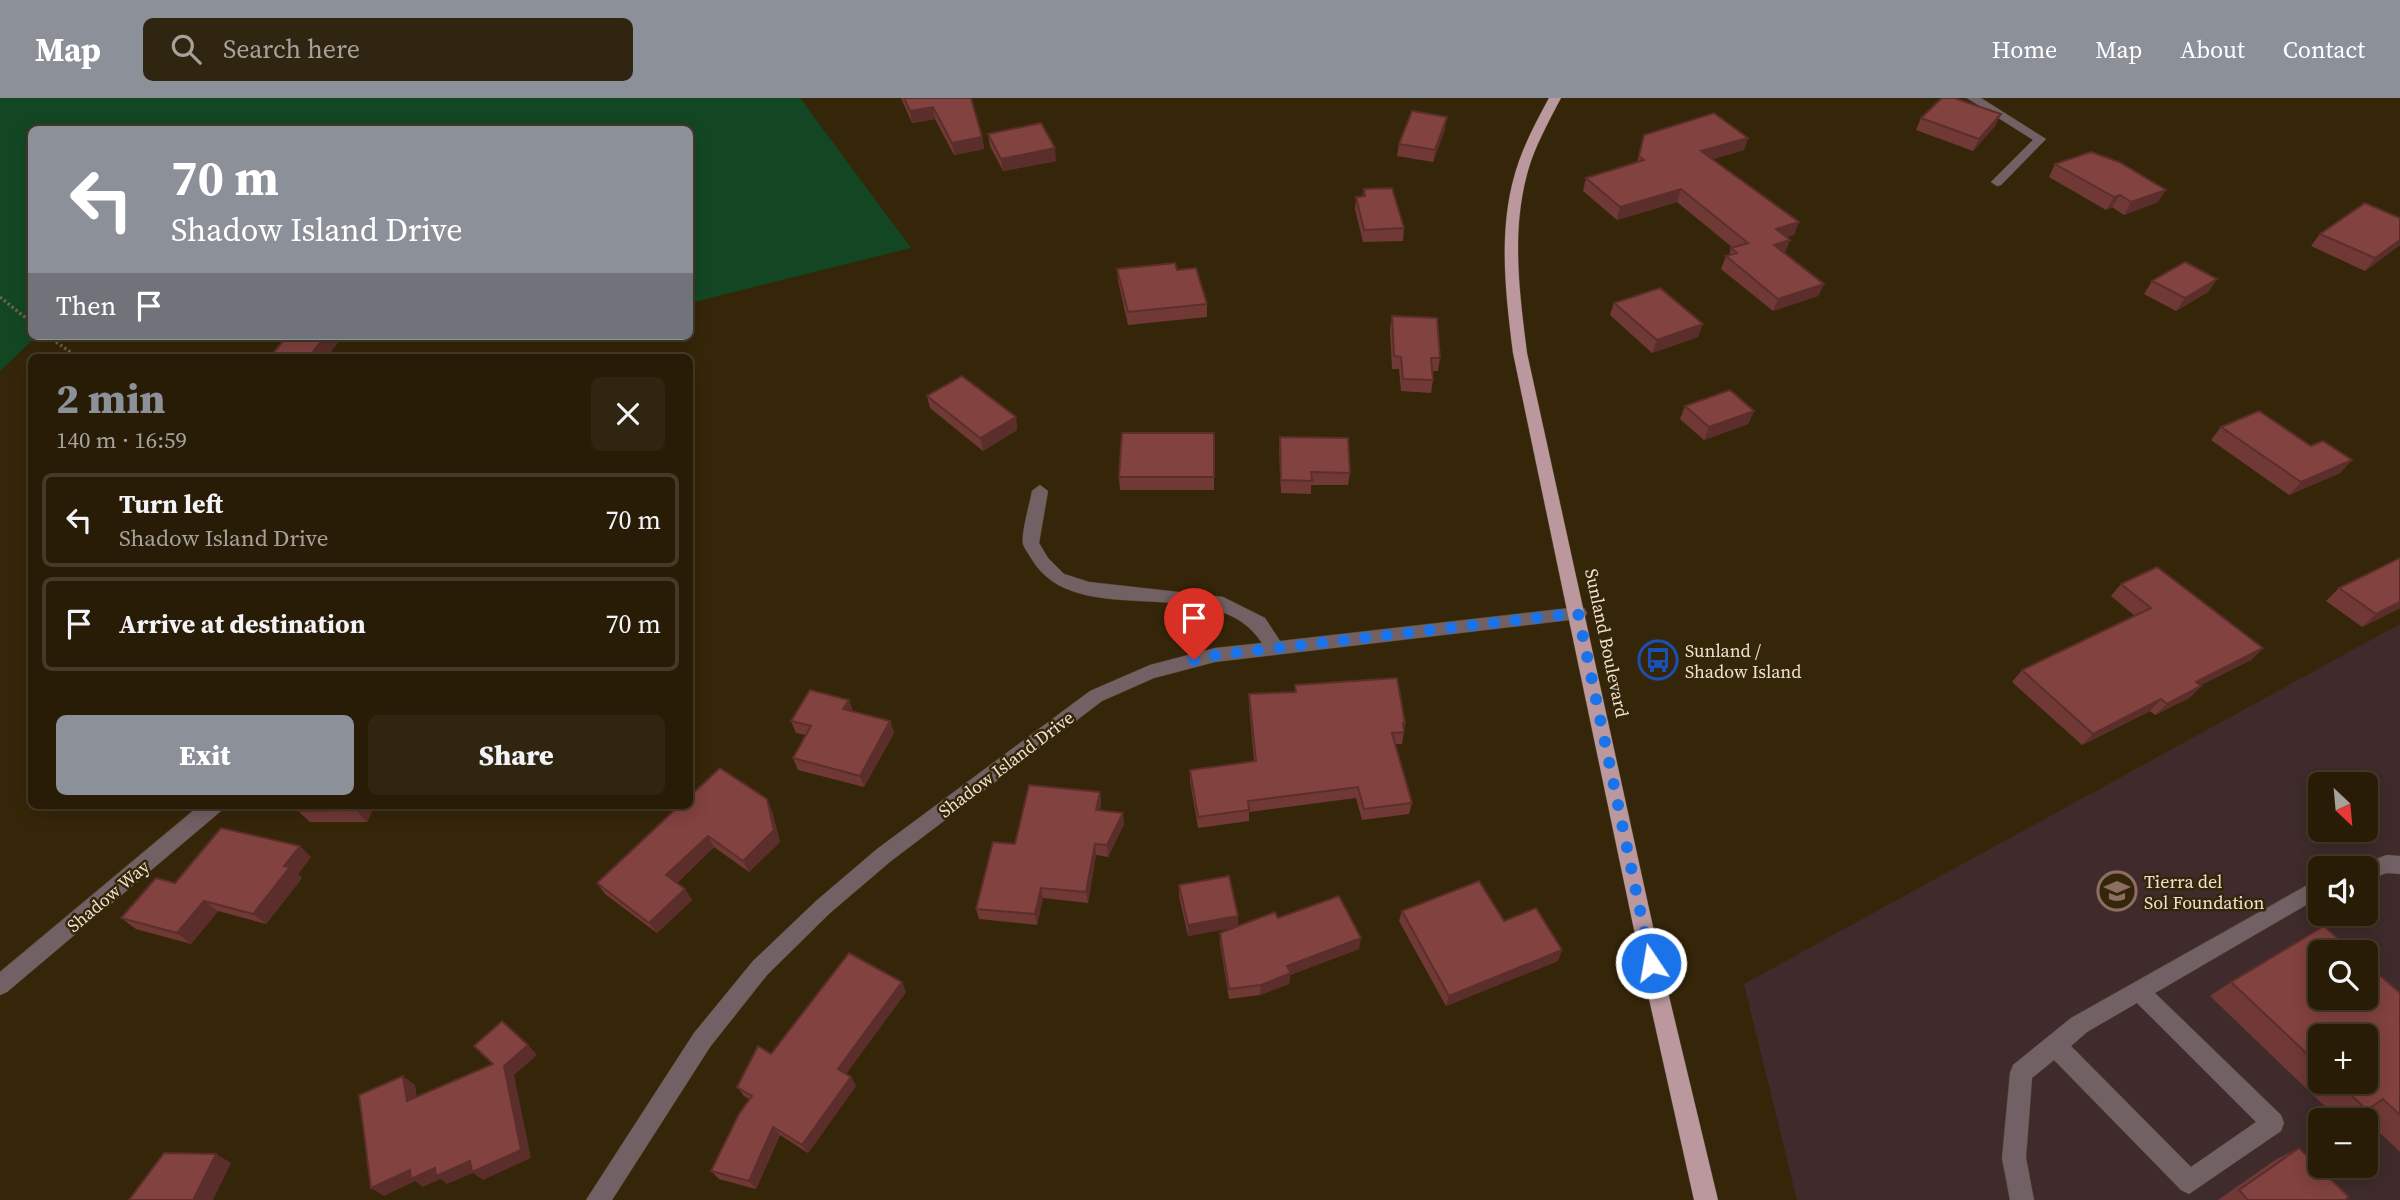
<!DOCTYPE html>
<html lang="en">
<head>
<meta charset="utf-8">
<style>
  body { margin:0; font-family:"Source Serif 4",serif; background:#302511; color:#f1f3f6; height:100vh; display:flex; flex-direction:column; font-size:26px; white-space:nowrap }
  * { box-sizing:border-box; margin:0 }
  p { font-size:23px; color:#a5a19b }
  .icon { flex:none; width:38px; height:38px; fill:none; stroke:currentColor; stroke-width:2; stroke-linecap:round; stroke-linejoin:round }
  .map { position:relative; flex:1; overflow:hidden }
  .panel { position:absolute; left:28px; top:256px; width:665px; height:455px; display:flex; flex-direction:column; background:#281c07; border-radius:10px; box-shadow:0 4px 18px #0003,0 0 0 2px #443a28 }
  .panel>* { flex:none }
  .hud { position:absolute; left:28px; top:28px; width:665px; height:214px; border-radius:10px; box-shadow:0 4px 18px #0003,0 0 0 2px #443a28; background:#8c9099; color:#fff; overflow:hidden }
  .needle { width:46px; rotate:154deg }
  .buttons { position:absolute; left:2308px; top:674px; display:grid; gap:14px }
  .buttons a { display:grid; place-items:center; width:70px; height:70px; border-radius:10px; background:#281c07; box-shadow:0 4px 18px #0003,0 0 0 2px #443a28; font-size:35px }
  .pin { position:absolute; display:grid; place-items:center; width:60px; height:60px; color:#fff; margin:-72px -30px; border-radius:50% 50% 50% 0; rotate:-45deg; box-shadow:0 0 7px #0007 }
  .pin .icon { rotate:45deg }
  .me { position:absolute; width:77px; margin:-38px; rotate:348deg; stroke-linejoin:round; filter:drop-shadow(0 0 5px #0008) }
  .turn { display:flex; align-items:center; gap:24px; height:147px; padding:0 28px; font-size:32px }
  .turn .icon { width:91px; height:91px; stroke-width:2.5 }
  .turn b { display:block; font-size:49px; line-height:60px }
  .then { display:flex; align-items:center; height:66px; padding:0 28px; background:#0003; gap:14px; font-size:26px }
  .round { display:grid; place-items:center; flex:none; width:74px; height:74px; border-radius:10px; background:#302511 }
  .headline { display:flex; align-items:center; justify-content:space-between; height:119px; padding:0 28px }
  h1 { font-size:42px; font-weight:800; line-height:52px; color:#8c9099 }
  .button { display:flex; gap:14px; margin-top:auto; padding:14px 28px }
  .button a { flex:1; height:80px; border-radius:10px; background:#8c9099; color:#fff; font-size:28px; font-weight:800; line-height:80px; text-align:center }
  .button a+a { background:#302511; color:#f1f3f6 }
  ul { padding:0; list-style:none }
  li { display:flex; align-items:center; gap:21px; height:94px; margin:0 14px 10px; padding:0 14px; border:4px solid #443a28; border-radius:10px }
  li div { flex:1 }
  li b { display:block; font-size:26px }
  li em { font-style:normal }
  header { display:flex; align-items:center; gap:42px; box-sizing:border-box; height:98px; padding:0 35px; background:#8c9099; color:#fff }
  header strong { font-size:33px }
  nav { display:flex; gap:38px; margin-inline-start:auto; font-size:24px }
  .search { width:490px; height:63px; background:#302511; display:flex; align-items:center; gap:18px; box-sizing:border-box; padding:0 24px; border-radius:10px; color:#a5a19b; font-size:26px }
  .map>svg:first-child { display:block }
  .education { fill:#3f2b2b; fill-rule:evenodd }
  .green { fill:#134724 }
  .lines { fill:none; stroke-linecap:round; stroke-linejoin:round }
  .minor-casing { stroke:#534429; stroke-width:1 }
  .major-casing { stroke:#534429; stroke-width:1 }
  .path { stroke:#6e6047; stroke-width:3.5; stroke-dasharray:2.5 2.5; stroke-linecap:butt }
  .minor { fill:#726164; fill-rule:evenodd }
  .major { fill:#ba989d; fill-rule:evenodd }
  .wall { fill:#703936; fill-rule:evenodd }
  .shaded-wall { fill:#5b2e2c }
  .building { fill:#82423f; stroke:#5b2e2c; stroke-width:2 }
  .route { stroke:#1a73e8; stroke-width:12; stroke-dasharray:0 21.6 }
  .labels { text-anchor:middle; dominant-baseline:central; stroke-width:5; stroke-linejoin:round; paint-order:stroke }
  .street-label { font-size:18px; fill:#ede2d2; stroke:#362609 }
  .poi-label { font-size:18px; fill:#ede2d2; stroke:#362609; text-anchor:start }
</style>
</head>
<body>
<header>
<strong>Map</strong>
<div class="search"><svg class="icon" aria-label="search" viewBox="0 0 24 24"><circle cx="10" cy="10" r="6"/><path d="M15 15l6 6"/></svg>Search here</div>
<nav><a>Home</a><a>Map</a><a>About</a><a>Contact</a></nav>
</header>
<div class="map">
<svg width="2400" height="1102" viewBox="0 0 2400 1102">
  <rect width="100%" height="100%" fill="#362609"/>
  <path class="education" d="M2400,526V1102H1797L1744,886ZM2320,686H2366V732H2320ZM2320,770H2366V816H2320ZM2320,854H2366V900H2320ZM2320,938H2366V984H2320ZM2320,1022H2366V1068H2320Z"/>
  <path class="green" d="M0,0H800L911,150L690,205V32H32V238H37L0,273Z"/>
  <g class="lines">
    <g class="minor-casing">
      <g id="minor">
        <path d="M1967,0H1981L2046,41L2001,87L1997,88L1991,84L2033,42Z"/>
        <path d="M1040,387L1048,393L1039,445L1048,460L1064,476L1089,484L1223,499L1265,520L1280,543L1578,509L1584,510L1587,515L1584,520L1578,521L1215,564L1154,580L1102,603L891,763L830,815L767,877L710,949L612,1102H586L694,935L753,863L816,803L877,751L1090,593L1150,567L1215,550L1262,545C1215,470 1075,537 1031,460C1029,456 1024,450 1023,446C1021,435 1030,405 1032,393Z"/>
        <path d="M200,707H224L221,713L7,894L0,897V874Z"/>
        <path d="M2387,757L2400,758V776L2387,775L2366,782V770H2357L2359,767Z"/>
        <path d="M2320,780V799L2155,895L2281,1017L2284,1025L2281,1033L2189,1096L2181,1092L2054,962L2032,980L2026,1060L2034,1102H2010L2002,1060L2010,975L2013,967L2071,920ZM2137,905L2256,1024L2191,1069L2071,948L2087,934Z"/>
      </g>
    </g>
    <g class="major-casing">
      <path id="major" d="M1549,0H1561C1550,21 1539,41 1531,63C1510,126 1519,191 1527,255L1661,865L1718,1102H1694L1641,865L1513,255C1505,191 1497,125 1519,63C1527,41 1538,20 1549,0Z"/>
    </g>
    <g class="path">
      <path d="M0,199L32,225"/>
      <path d="M48,238L77,259"/>
    </g>
    <use href="#minor" class="minor"/>
    <use href="#major" class="major"/>
  </g>
  <g class="wall">
    <path d="M901,0H971L982,39L984,51L954,57L935,21L912,25Z"/>
    <path d="M1921,20L1995,28L1973,53L1916,32Z"/>
    <path d="M1445,31L1433,64L1397,58L1399,46Z"/>
    <path d="M988,36L1056,63L1003,73L990,48Z"/>
    <path d="M1644,37L1748,40L1744,52L1712,61L1794,137L1786,139L1790,142L1784,155L1824,186L1818,198L1773,213L1721,171L1726,158H1729L1731,150H1733L1677,104L1617,122L1583,93L1586,80L1637,65Z"/>
    <path d="M2055,66L2158,104L2124,117L2112,109L2106,112L2049,79Z"/>
    <path d="M1364,91L1404,130L1403,143L1363,144L1355,111L1356,99L1363,98Z"/>
    <path d="M2400,120V147L2365,173L2311,148L2320,136Z"/>
    <path d="M1117,171L1177,172L1207,206V219L1128,227L1118,183Z"/>
    <path d="M2217,181L2208,194L2176,213L2144,196L2152,183Z"/>
    <path d="M1614,205L1698,239L1652,255L1610,217Z"/>
    <path d="M1392,218L1440,260L1438,273H1432L1433,282L1431,295L1401,293L1399,271H1392L1390,231Z"/>
    <path d="M927,298L1016,319L1017,332L983,353L930,310Z"/>
    <path d="M1685,308L1754,313L1748,326L1704,342L1680,321Z"/>
    <path d="M2221,329L2311,348L2352,362L2340,375L2289,397L2211,342Z"/>
    <path d="M1214,335V392H1120L1119,379Z"/>
    <path d="M1280,339L1350,375L1348,387H1311V396L1281,395L1279,352Z"/>
    <path d="M2121,486L2263,550L2251,562L2200,587L2201,588L2189,600L2155,617L2150,613L2082,647L2012,584L2022,572L2135,518L2111,498Z"/>
    <path d="M2339,490L2400,510L2362,529L2326,503Z"/>
    <path d="M1295,587L1405,625L1402,646H1395L1412,705L1409,716L1362,722L1356,700L1249,714V723L1198,730L1190,683V672L1254,663L1249,608V596L1295,594Z"/>
    <path d="M849,602L853,614L890,623L894,635L864,689L798,672L793,660L806,637L796,635L791,623Z"/>
    <path d="M1100,694L1101,705L1100,712L1124,726L1108,759L1096,757L1088,805L1043,800L1037,827L979,821L976,811L1015,746Z"/>
    <path d="M375,707L367,724H310L298,713Z"/>
    <path d="M680,707L772,713L780,744L749,774L714,749L677,785L692,802L657,835L605,796L597,785Z"/>
    <path d="M311,759L298,776L302,780L266,826L218,813L191,846L136,831L121,820L175,785Z"/>
    <path d="M1179,787L1238,818V828L1278,820L1359,851L1290,877L1289,886L1260,897L1229,901L1220,845V835L1236,829L1188,838L1179,798Z"/>
    <path d="M1402,813L1504,823L1562,852L1558,863L1446,908L1399,823Z"/>
    <path d="M2231,884L2400,895V1054L2359,1015L2346,1022H2339L2210,898ZM2320,938L2366,984H2320Z"/>
    <path d="M906,894L846,976L851,979L856,988L808,1055L780,1037L756,1091L719,1081L711,1073L749,1001L744,998L737,989L771,956Z"/>
    <path d="M2299,1050L2345,1102H2218L2275,1062Z"/>
  </g>
  <g class="shaded-wall">
    <path d="M933,9L935,21L912,25L910,13Z"/>
    <path d="M2001,16L1995,28L1973,53L1979,41Z"/>
    <path d="M1447,19L1445,31L1433,64L1435,52Z"/>
    <path d="M982,39L984,51L954,57L952,45Z"/>
    <path d="M1748,40L1744,52L1697,66L1701,53Z"/>
    <path d="M1055,50L1056,63L1003,73L1001,61Z"/>
    <path d="M1681,91L1677,104L1617,122L1620,109Z"/>
    <path d="M2166,92L2158,104L2124,117L2131,104Z"/>
    <path d="M2120,97L2112,109L2106,112L2114,99Z"/>
    <path d="M1799,124L1794,137L1771,144L1776,131Z"/>
    <path d="M1790,142L1785,155L1769,160L1774,147Z"/>
    <path d="M2400,142V147L2365,173L2375,160Z"/>
    <path d="M2217,181L2208,194L2176,213L2185,200Z"/>
    <path d="M1824,186L1818,198L1773,213L1778,201Z"/>
    <path d="M1703,226L1698,239L1652,255L1657,242Z"/>
    <path d="M325,238H339L341,241L327,259H309Z"/>
    <path d="M1754,313L1748,326L1704,342L1709,329Z"/>
    <path d="M1016,319L1017,332L983,353L980,340Z"/>
    <path d="M2352,362L2340,375L2289,397L2301,384Z"/>
    <path d="M2400,504V510L2362,529L2376,516Z"/>
    <path d="M2263,550L2251,562L2184,596L2196,584Z"/>
    <path d="M2201,588L2189,600L2155,617L2167,606Z"/>
    <path d="M2161,601L2150,613L2082,647L2093,636Z"/>
    <path d="M849,602L853,614L843,611Z"/>
    <path d="M890,623L894,635L864,689L860,678Z"/>
    <path d="M1100,694L1101,705L1098,723L1096,712Z"/>
    <path d="M767,701L772,713L780,744L749,774L743,763Z"/>
    <path d="M359,707H375L367,724L356,712Z"/>
    <path d="M1123,715L1124,726L1108,759L1107,747Z"/>
    <path d="M708,738L714,749L673,788L666,777Z"/>
    <path d="M1095,746L1096,757L1088,805L1086,794Z"/>
    <path d="M300,748L311,759L298,776L302,780L266,826L253,816L284,768Z"/>
    <path d="M1041,790L1043,800L1037,827L1035,816Z"/>
    <path d="M685,791L692,802L657,835L649,825Z"/>
    <path d="M204,803L218,813L191,846L177,835Z"/>
    <path d="M1238,818V829L1188,838V827Z"/>
    <path d="M1361,840L1359,851L1290,877L1289,886L1260,897L1261,887L1287,868Z"/>
    <path d="M1562,852L1558,863L1446,908L1449,898Z"/>
    <path d="M902,884L906,894L843,980L838,971Z"/>
    <path d="M528,947L537,957L514,977L531,1060L483,1082L473,1075L447,1086L440,1081L423,1089L415,1083L384,1098L371,1090Z"/>
    <path d="M403,978L415,987L419,1012L407,1003Z"/>
    <path d="M851,979L856,988L808,1055L802,1047Z"/>
    <path d="M773,1029L780,1037L756,1091L749,1083Z"/>
    <path d="M216,1056L231,1065L213,1102H193Z"/>
  </g>
  <g class="building">
    <path d="M904,0H971L982,39L952,45L933,9L910,13Z"/>
    <path d="M1942,0H1954L2001,16L1979,41L1921,20Z"/>
    <path d="M1412,13L1447,19L1435,52L1399,46Z"/>
    <path d="M1714,15L1748,40L1701,53L1799,124L1776,131L1790,142L1774,147L1824,186L1778,201L1726,158L1737,155L1731,150L1748,145L1681,91L1620,109L1586,80L1644,62L1639,58L1644,37Z"/>
    <path d="M1041,25L1055,50L1001,61L988,36Z"/>
    <path d="M2091,54L2119,64L2166,92L2131,104L2120,97L2114,99L2055,66Z"/>
    <path d="M1392,90L1404,130L1364,132L1356,99L1365,98L1364,91Z"/>
    <path d="M2365,105L2400,120V142L2375,160L2320,136Z"/>
    <path d="M2185,164L2217,181L2185,200L2152,183Z"/>
    <path d="M1175,165L1177,172L1196,170L1207,206L1128,214L1117,171Z"/>
    <path d="M1660,190L1703,226L1657,242L1614,205Z"/>
    <path d="M1392,218L1437,220L1440,260H1431L1433,282L1403,281L1401,259L1394,258Z"/>
    <path d="M287,238H325L309,259H270Z"/>
    <path d="M962,278L1016,319L980,340L927,298Z"/>
    <path d="M1730,292L1754,313L1709,329L1685,308Z"/>
    <path d="M2259,313L2311,348L2323,343L2352,362L2301,384L2221,329Z"/>
    <path d="M1122,335H1214V379H1119Z"/>
    <path d="M1280,339L1348,340L1350,375L1311,374L1312,383L1281,382Z"/>
    <path d="M2400,460V504L2376,516L2339,490Z"/>
    <path d="M2157,469L2263,550L2196,584L2201,588L2167,606L2161,601L2093,636L2022,572L2151,510L2121,486Z"/>
    <path d="M1397,580L1405,625H1403L1404,634L1392,635L1412,705L1364,711L1358,689L1248,703L1249,712L1198,719L1190,672L1256,663L1249,596L1296,594L1295,587Z"/>
    <path d="M810,592L849,602L843,611L890,623L860,678L793,660L811,628L791,623Z"/>
    <path d="M720,670L767,701L774,732L743,763L708,738L666,777L685,791L649,825L597,785L680,707H690V698Z"/>
    <path d="M1029,687L1100,694L1096,712L1123,715L1107,747L1095,746L1086,794L1041,790L1035,816L976,811L993,744L1015,746Z"/>
    <path d="M301,707H359L356,712L298,713Z"/>
    <path d="M221,730L300,748L284,768L290,769L253,816L204,803L177,835L121,820L156,780L175,785Z"/>
    <path d="M1229,778L1238,818L1188,827L1179,787Z"/>
    <path d="M1479,783L1504,823L1536,810L1562,852L1449,898L1402,813Z"/>
    <path d="M1339,798L1361,840L1287,868L1291,875L1261,887L1229,891L1220,835L1275,814L1278,820Z"/>
    <path d="M2324,828L2353,854H2320V900H2366V865L2400,895V1017L2383,1001L2367,1012L2337,984H2366V938H2320V968L2231,884Z"/>
    <path d="M849,855L902,884L838,971L851,979L802,1047L773,1029L749,1083L711,1073L739,1016L752,998L737,989L758,948L771,956Z"/>
    <path d="M502,923L528,947L504,968L521,1052L472,1074L470,1063L436,1078L435,1070L411,1081L410,1072L371,1090L359,997L403,978L407,1003L493,966L474,948Z"/>
    <path d="M2299,1050L2349,1099L2345,1102H2248L2239,1092Z"/>
    <path d="M164,1055L216,1056L193,1102H129Z"/>
  </g>
  <g class="lines">
    <path class="route" d="M1194,562L1216,557L1578,515L1651,865"/>
  </g>
  <defs>
    <g id="bus-ring" transform="scale(2.0125)"><circle r="9.5" fill="#362609" stroke="#1a4fb4" stroke-width="1.5"/><path d="M-5-6H5V4H4V6H2V4H-2V6H-4V4H-5ZM-3.5-4V0h7V-4ZM-3.5 1.2v1.5H-2V1.2ZM2 1.2v1.5H3.5V1.2Z" fill="#1a4fb4"/></g>
    <g id="school-ring" transform="scale(2.0125)"><circle r="9.5" fill="#362609" stroke="#8d6e63" stroke-width="1.5"/><path d="M0-5L7-2L0 1L-7-2ZM-4 1L0 2.5L4 1V4Q0 6-4 4Z" fill="#8d6e63"/></g>
  </defs>
  <g fill-rule="evenodd">
    <use href="#bus-ring" x="1658" y="562"/>
    <use href="#school-ring" x="2117" y="793"/>
  </g>
  <g class="labels">
    <g class="street-label">
      <text transform="translate(1607 545) rotate(78)">Sunland Boulevard</text>
      <text transform="translate(1006 666) rotate(-37)">Shadow Island Drive</text>
      <text transform="translate(108 798) rotate(-40)">Shadow Way</text>
    </g>
    <g class="poi-label">
      <text x="1685" y="552">Sunland /<tspan x="1685" dy="21">Shadow Island</tspan></text>
      <text x="2144" y="783">Tierra del<tspan x="2144" dy="21">Sol Foundation</tspan></text>
    </g>
  </g>
</svg>
<div class="buttons">
<a><svg class="needle" viewBox="-14 -14 28 28"><path d="M0-13l5 13h-10z" fill="#e53935"/><path d="M0 13l5-13h-10z" fill="#a5a19b"/></svg></a>
<a><svg class="icon" aria-label="sound" viewBox="0 0 24 24"><path d="M4 9h4l5-4v14l-5-4H4zM17 9q2 3 0 6"/></svg></a>
<a><svg class="icon" aria-label="search" viewBox="0 0 24 24"><circle cx="10" cy="10" r="6"/><path d="M15 15l6 6"/></svg></a>
<a>+</a>
<a>−</a>
</div>
<div class="pin" style="left:1194px;top:562px;background:#d93025"><svg class="icon" aria-label="arrive" viewBox="0 0 24 24"><path d="M6 21V4h12l-3 4 3 4H6"/></svg></div>
<svg class="me" style="left:1651px;top:865px" viewBox="-20 -20 40 40"><circle r="17" fill="#1a73e8" stroke="#fff" stroke-width="3"/><path d="M0-11L8 9 0 5-8 9z" fill="#fff"/></svg>
<div class="hud">
<div class="turn"><svg class="icon" aria-label="left" viewBox="0 0 24 24"><path d="M17 20v-9H6M10 6l-5 5 5 5"/></svg><div><b>70 m</b>Shadow Island Drive</div></div>
<div class="then">Then<svg class="icon" aria-label="arrive" viewBox="0 0 24 24"><path d="M6 21V4h12l-3 4 3 4H6"/></svg></div>
</div>
<section class="panel">
<div class="headline"><div><h1>2 min</h1><p>140 m · 16:59</p></div><a class="round"><svg class="icon" aria-label="close" viewBox="0 0 24 24"><path d="M6 6l12 12M18 6L6 18"/></svg></a></div>
<ul>
<li><svg class="icon" aria-label="left" viewBox="0 0 24 24"><path d="M17 20v-9H6M10 6l-5 5 5 5"/></svg><div><b>Turn left</b><p>Shadow Island Drive</p></div><em>70 m</em></li>
<li><svg class="icon" aria-label="arrive" viewBox="0 0 24 24"><path d="M6 21V4h12l-3 4 3 4H6"/></svg><div><b>Arrive at destination</b></div><em>70 m</em></li>
</ul>
<div class="button"><a>Exit</a><a>Share</a></div>
</section>
</div>
</body>
</html>
